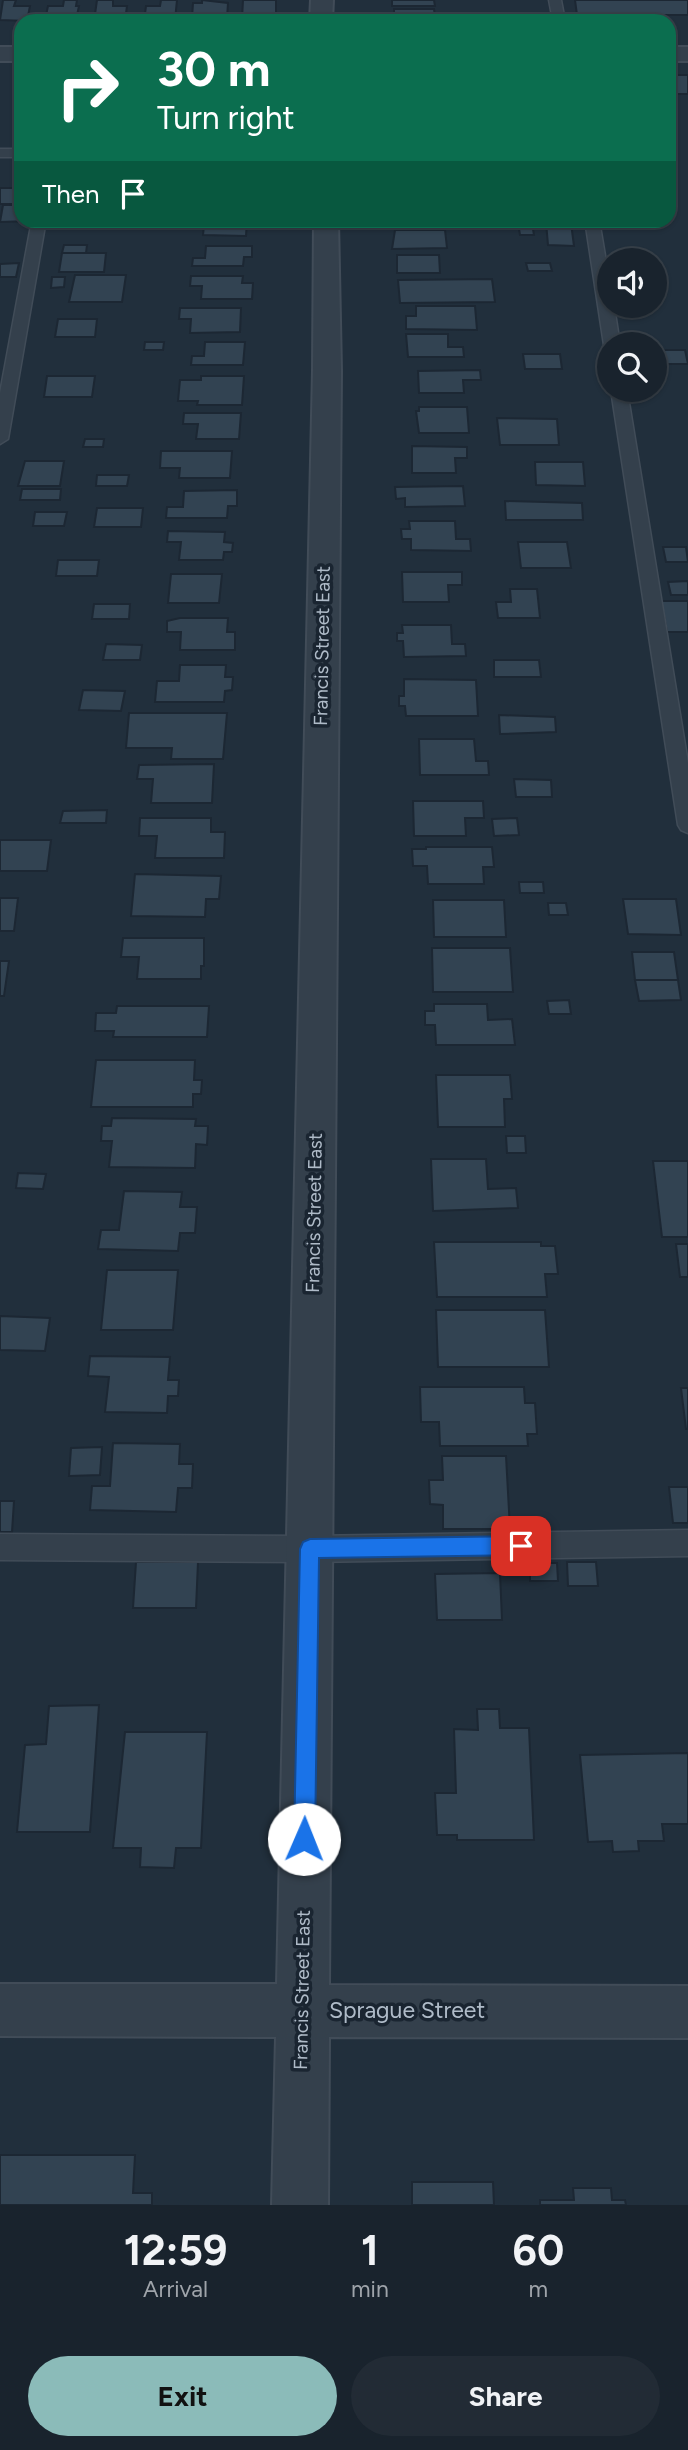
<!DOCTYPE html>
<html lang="en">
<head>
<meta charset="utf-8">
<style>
  body { margin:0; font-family:Figtree,sans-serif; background:#222b35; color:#f1f3f6; height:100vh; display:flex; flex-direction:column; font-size:26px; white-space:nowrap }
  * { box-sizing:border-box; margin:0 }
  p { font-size:23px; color:#9fa4aa }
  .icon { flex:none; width:38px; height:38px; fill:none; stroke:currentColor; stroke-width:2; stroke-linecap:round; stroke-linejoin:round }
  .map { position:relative; height:2205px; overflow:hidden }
  .details { display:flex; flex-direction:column; background:#19232d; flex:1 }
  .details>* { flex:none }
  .guide { position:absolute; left:14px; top:14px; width:662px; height:214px; border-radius:21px; box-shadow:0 2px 5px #0004,0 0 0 2px #374049; background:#0b6e4f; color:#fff; overflow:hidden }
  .fabs { position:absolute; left:597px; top:248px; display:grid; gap:14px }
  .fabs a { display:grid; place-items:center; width:70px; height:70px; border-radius:50%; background:#19232d; box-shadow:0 2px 5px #0004,0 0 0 2px #374049; font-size:35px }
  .pin { position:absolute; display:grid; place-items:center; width:60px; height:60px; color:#fff; margin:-30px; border-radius:14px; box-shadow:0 4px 10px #0006 }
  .me { position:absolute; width:77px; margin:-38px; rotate:1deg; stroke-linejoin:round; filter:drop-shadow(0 0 5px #0008) }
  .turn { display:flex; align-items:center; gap:24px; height:147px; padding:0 28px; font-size:32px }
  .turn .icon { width:91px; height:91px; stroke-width:2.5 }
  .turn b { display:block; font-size:49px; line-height:60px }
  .then { display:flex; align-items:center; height:66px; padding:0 28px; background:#0003; gap:14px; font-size:26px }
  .eta { display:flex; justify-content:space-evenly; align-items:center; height:119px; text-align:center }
  .eta b { font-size:42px; font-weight:700; line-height:49px }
  .cta { display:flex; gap:14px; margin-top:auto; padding:14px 28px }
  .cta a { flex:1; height:80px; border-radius:42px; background:#8bbbb9; color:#111; font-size:28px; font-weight:700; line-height:80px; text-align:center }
  .cta a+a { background:#222b35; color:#f1f3f6 }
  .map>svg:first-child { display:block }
  .building { fill:#324352; stroke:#1c2733; stroke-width:2 }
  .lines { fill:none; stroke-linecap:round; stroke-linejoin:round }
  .lane-casing { stroke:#414c58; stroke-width:3 }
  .street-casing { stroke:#414c58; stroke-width:4 }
  .lane { fill:#34404c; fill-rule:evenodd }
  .street { fill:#34404c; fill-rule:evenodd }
  .route { fill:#1a73e8; stroke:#114b97; stroke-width:2 }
  .labels { text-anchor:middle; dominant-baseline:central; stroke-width:7; stroke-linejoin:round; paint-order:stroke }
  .street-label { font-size:19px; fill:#afbbc8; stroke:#1a2531 }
  .near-street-label { font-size:23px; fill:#afbbc8; stroke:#1a2531 }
</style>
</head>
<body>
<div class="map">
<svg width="688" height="2205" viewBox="0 0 688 2205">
  <rect width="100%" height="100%" fill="#212f3c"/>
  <g class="building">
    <path d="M3,0H16L14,6H30L27,21L0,20Z"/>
    <path d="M64,0H77L76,6H79L76,20H45L48,6H63Z"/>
    <path d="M97,0H113V6H127L125,21H94Z"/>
    <path d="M161,0H177L175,20L144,21L146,6H160Z"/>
    <path d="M202,0L228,3L227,18H192L193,3H202Z"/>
    <path d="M243,0H276V19H242Z"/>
    <path d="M392,0H434L435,6H392Z"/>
    <path d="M575,0H688V15H577Z"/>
    <path d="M394,9H434L435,16H425L426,21H386L385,16H394Z"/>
    <rect x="668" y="75" width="20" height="19"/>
    <rect x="0" y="188" width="21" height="16"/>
    <path d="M3,205H21V220L32,221L0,222Z"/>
    <path d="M200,220H247L246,236L203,235L204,225H199Z"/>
    <path d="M397,220H447V223L397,225Z"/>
    <path d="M546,222L571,223L574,246L548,245Z"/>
    <path d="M518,223H532L534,235H520Z"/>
    <path d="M395,230H445L447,248L392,249Z"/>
    <path d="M64,245H87L86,253H62Z"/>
    <path d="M206,246H252V257H244L243,266H192L193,258H205Z"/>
    <path d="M62,253H106L104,272H59Z"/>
    <path d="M397,255H439L440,273H397Z"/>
    <path d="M19,263L16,277H0V264Z"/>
    <path d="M526,263H550L552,271H528Z"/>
    <path d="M75,275H126L122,302H69Z"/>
    <path d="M191,276H243L242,283H253L252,299H201L202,286H190Z"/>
    <path d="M52,277H65L64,287L51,288Z"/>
    <path d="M492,279L495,302L400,303L398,280Z"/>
    <path d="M416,306H475L477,330L406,329V316H416Z"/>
    <path d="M180,308H241L240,332L190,333L191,319H179Z"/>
    <path d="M58,319H97L95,337H55Z"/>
    <path d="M406,334H448V347H463L464,357H408Z"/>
    <path d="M145,342H164L163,350H144Z"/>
    <path d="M205,342H245L243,365H191L192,356H204Z"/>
    <path d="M657,350H685L688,364H659Z"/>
    <path d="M523,354H560L562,369H525Z"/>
    <path d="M480,370L481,380H463L464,393H419L418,371Z"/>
    <path d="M47,376H95L92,397H44Z"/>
    <path d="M201,376H244L242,405H197L198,401H178L180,380H201Z"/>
    <path d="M419,407H467L469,433H419L416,411H419Z"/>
    <path d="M184,413H241L239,439H196L198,424H183Z"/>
    <path d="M497,418L557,419L559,445H500Z"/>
    <path d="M85,439H104L103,447H83Z"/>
    <path d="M412,446L467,447V458H455L456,473H412Z"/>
    <path d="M161,451H232L230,478H179L180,468H160Z"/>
    <path d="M25,461H64L60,486H18Z"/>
    <path d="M535,462H583L585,486L536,485Z"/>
    <path d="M97,475H129L127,486H96Z"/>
    <path d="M463,486L465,506L405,507V498L396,499L395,487Z"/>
    <path d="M22,489H61L60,500H20Z"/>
    <path d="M237,490V506H228L227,518H166L167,507H183L184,491Z"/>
    <path d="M505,501L582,503L583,520H506Z"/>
    <path d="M97,508H143L141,527H94Z"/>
    <path d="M35,512H67L64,526H33Z"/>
    <path d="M409,521H455L456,539H470L471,551L411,550V539H402L401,529H410Z"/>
    <path d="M168,531L225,532L224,542L233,543L232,552H224L223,560H179L181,542H167Z"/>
    <path d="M518,542H567L571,568H521Z"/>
    <path d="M663,547H686L688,562H666Z"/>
    <path d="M58,560H99L97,576H56Z"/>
    <path d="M402,572H462V585H448L449,602H403Z"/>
    <path d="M171,574H222L219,603H168Z"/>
    <path d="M688,581V595H671L668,582Z"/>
    <path d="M510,589H537L540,618H498L496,602H511Z"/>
    <path d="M661,601H688V632H667Z"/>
    <path d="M94,604H130L129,619H92Z"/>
    <path d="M180,618H228L227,632H235V650H180L181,632H167V621Z"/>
    <path d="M402,625H451L452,644H465L466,656L404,657L403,641H397V633H403Z"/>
    <path d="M106,644L142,645L140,660H103Z"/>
    <path d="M494,660H539L541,677H494Z"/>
    <path d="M180,665H226L225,677H233L232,690L225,691L224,702H155L157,681H179Z"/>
    <path d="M404,679L476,680L478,716H406L405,706H399V696H404Z"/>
    <path d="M83,690L125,691L121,711L79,710Z"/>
    <path d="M129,713H227L223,759H171L172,748H126Z"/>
    <path d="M499,715L555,717L556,732L500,734Z"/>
    <path d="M419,739H474L476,761H488L489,775H420Z"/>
    <path d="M214,764L212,803H151L153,779H137L139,765Z"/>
    <path d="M514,779L551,780L552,797H516Z"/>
    <path d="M413,801H483L484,818H465L466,836H414Z"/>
    <path d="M107,810L106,823H60L63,811Z"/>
    <path d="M140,818H211V832H225L224,858H155L157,836H139Z"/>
    <path d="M517,818L519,835L494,836L492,819Z"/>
    <path d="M0,840H51L47,871H0Z"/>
    <path d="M426,847H492L494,867H483L484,884H428L427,866H413L412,849H426Z"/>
    <path d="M135,874L221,876L219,899H206L205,917L131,916Z"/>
    <path d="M519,882H543L544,893H520Z"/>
    <path d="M0,898H18L14,931H0Z"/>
    <path d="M623,899H676L681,935L628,934Z"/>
    <path d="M433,900H504L506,937H434Z"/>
    <path d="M548,903H566L568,915H549Z"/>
    <path d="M123,938H204V966H201V979H137L139,957H121Z"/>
    <path d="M432,948H510L513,992H433Z"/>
    <path d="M632,952H674L678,980H635Z"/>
    <path d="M0,961H9L4,996H0Z"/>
    <path d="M635,980H678L681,1000L639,1001Z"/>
    <path d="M569,1000L571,1014H549L547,1001Z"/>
    <path d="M434,1004H487L488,1020L512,1019L515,1045H436L435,1025H425V1011H434Z"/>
    <path d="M117,1006H209L207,1037H113L114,1031H95L96,1013H116Z"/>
    <path d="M96,1060H195L194,1080H202L201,1094H193V1107H91Z"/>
    <path d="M436,1075H510L512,1099H504L505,1127H438Z"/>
    <path d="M112,1118L196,1119L195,1126H208L207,1145L196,1144L195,1168L109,1167L112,1141H101L102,1126H111Z"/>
    <path d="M506,1136H525L526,1153H507Z"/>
    <path d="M431,1159H486L488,1189L516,1188L518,1208L433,1211Z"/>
    <path d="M653,1161H688V1237H662Z"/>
    <path d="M18,1173L46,1174L43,1189L16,1188Z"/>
    <path d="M124,1191L182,1192L180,1207H197L195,1233H180L178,1251L98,1249L101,1230H119Z"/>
    <path d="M434,1242H541V1246H555L558,1274H545L547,1297H437Z"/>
    <path d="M676,1244H688V1277H680Z"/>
    <path d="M107,1270H178L173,1330H101Z"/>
    <path d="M436,1310H545L549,1367H438Z"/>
    <path d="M0,1316L50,1318L45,1351L0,1350Z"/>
    <path d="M90,1356L170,1357L168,1380H179L178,1396H168L167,1413L105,1412L109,1377L88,1376Z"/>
    <path d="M420,1387H524L525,1403H535L537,1434H527L528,1446H440L439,1422H421Z"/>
    <path d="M681,1388H688V1429H686Z"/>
    <path d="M113,1443L180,1444L179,1464H193L192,1488H178L176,1512L90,1510L92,1486H110Z"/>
    <path d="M102,1447L100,1475L69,1476L71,1448Z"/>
    <path d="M442,1456H506L510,1529H443V1505L430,1504L429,1480H443Z"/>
    <path d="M669,1487H688V1523H673Z"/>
    <path d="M0,1501H14L12,1532H0Z"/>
    <path d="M136,1562H198L196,1608H133Z"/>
    <path d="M567,1562H596L598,1586H568Z"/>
    <path d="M530,1563H557L558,1581H530Z"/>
    <path d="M500,1573L502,1620H437L435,1574Z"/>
    <path d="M99,1705L90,1832H17L25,1745L46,1744L49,1706Z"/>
    <path d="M477,1709H499L500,1728H529L534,1840H457V1835H437L435,1793H456L454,1729L478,1730Z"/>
    <path d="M125,1732H207L201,1848H176L174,1868L140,1867L141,1848H113Z"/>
    <path d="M688,1753V1824H662L664,1841H638L639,1851L613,1852L612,1841L588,1842L580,1755Z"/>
    <path d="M0,2155H135L133,2193H152V2205H0Z"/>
    <path d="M412,2182H493L494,2205H412Z"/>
    <path d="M573,2188H611L612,2200H625L626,2205H540V2200H574Z"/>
  </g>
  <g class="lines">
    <g class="lane-casing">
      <g id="lane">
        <path d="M549,0H561L565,21H553Z"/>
        <rect x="0" y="149" width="21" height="8"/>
        <path d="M32,220H46L8,439L0,444V393Z"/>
        <path d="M585,220H599L609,279V306H614L620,345H609V349L604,345Z"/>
        <path d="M611,390H627L688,763V833L681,830L678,825Z"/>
        <path d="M688,1530V1556L310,1562L0,1560V1534L310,1536Z"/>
      </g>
    </g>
    <g class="street-casing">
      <g id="street">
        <path d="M311,0H333L332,21H310Z"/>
        <rect x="0" y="47" width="21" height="14"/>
        <rect x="668" y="47" width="20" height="14"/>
        <path d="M314,220H338L341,371L329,1985L688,1986V2038L329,2037L328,2205H272L276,2037L0,2036V1984H277L313,371Z"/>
      </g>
    </g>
    <use href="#lane" class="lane"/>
    <use href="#street" class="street"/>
  </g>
  <path class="route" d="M521,1536L527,1539L530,1546L527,1552L521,1555L319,1558L315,1839L312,1847L304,1850L297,1847L294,1839L300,1549L303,1542L310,1539Z"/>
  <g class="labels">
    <g class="street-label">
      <text transform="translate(322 646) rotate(-89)">Francis Street East</text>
      <text transform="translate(314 1213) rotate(-89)">Francis Street East</text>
      <text transform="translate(302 1990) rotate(-89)">Francis Street East</text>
    </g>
    <g class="near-street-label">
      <text x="407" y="2010">Sprague Street</text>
    </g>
  </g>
</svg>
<div class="fabs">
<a><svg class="icon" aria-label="sound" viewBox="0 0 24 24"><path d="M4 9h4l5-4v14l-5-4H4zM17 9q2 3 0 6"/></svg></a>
<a><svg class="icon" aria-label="search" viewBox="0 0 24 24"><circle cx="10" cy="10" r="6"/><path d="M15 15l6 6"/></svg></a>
</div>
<div class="pin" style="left:521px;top:1546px;background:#d93025"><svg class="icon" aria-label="arrive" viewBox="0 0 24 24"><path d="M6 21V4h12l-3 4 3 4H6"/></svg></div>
<svg class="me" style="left:304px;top:1839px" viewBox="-20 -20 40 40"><circle r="19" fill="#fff"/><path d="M0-13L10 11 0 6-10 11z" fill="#1a73e8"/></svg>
<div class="guide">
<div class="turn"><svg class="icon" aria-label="right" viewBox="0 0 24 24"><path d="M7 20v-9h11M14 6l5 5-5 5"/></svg><div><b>30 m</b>Turn right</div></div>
<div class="then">Then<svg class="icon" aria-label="arrive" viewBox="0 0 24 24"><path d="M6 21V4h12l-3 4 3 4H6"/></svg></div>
</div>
</div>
<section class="details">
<div class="eta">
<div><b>12:59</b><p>Arrival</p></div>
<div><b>1</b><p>min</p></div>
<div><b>60</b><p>m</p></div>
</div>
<div class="cta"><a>Exit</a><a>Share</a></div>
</section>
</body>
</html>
